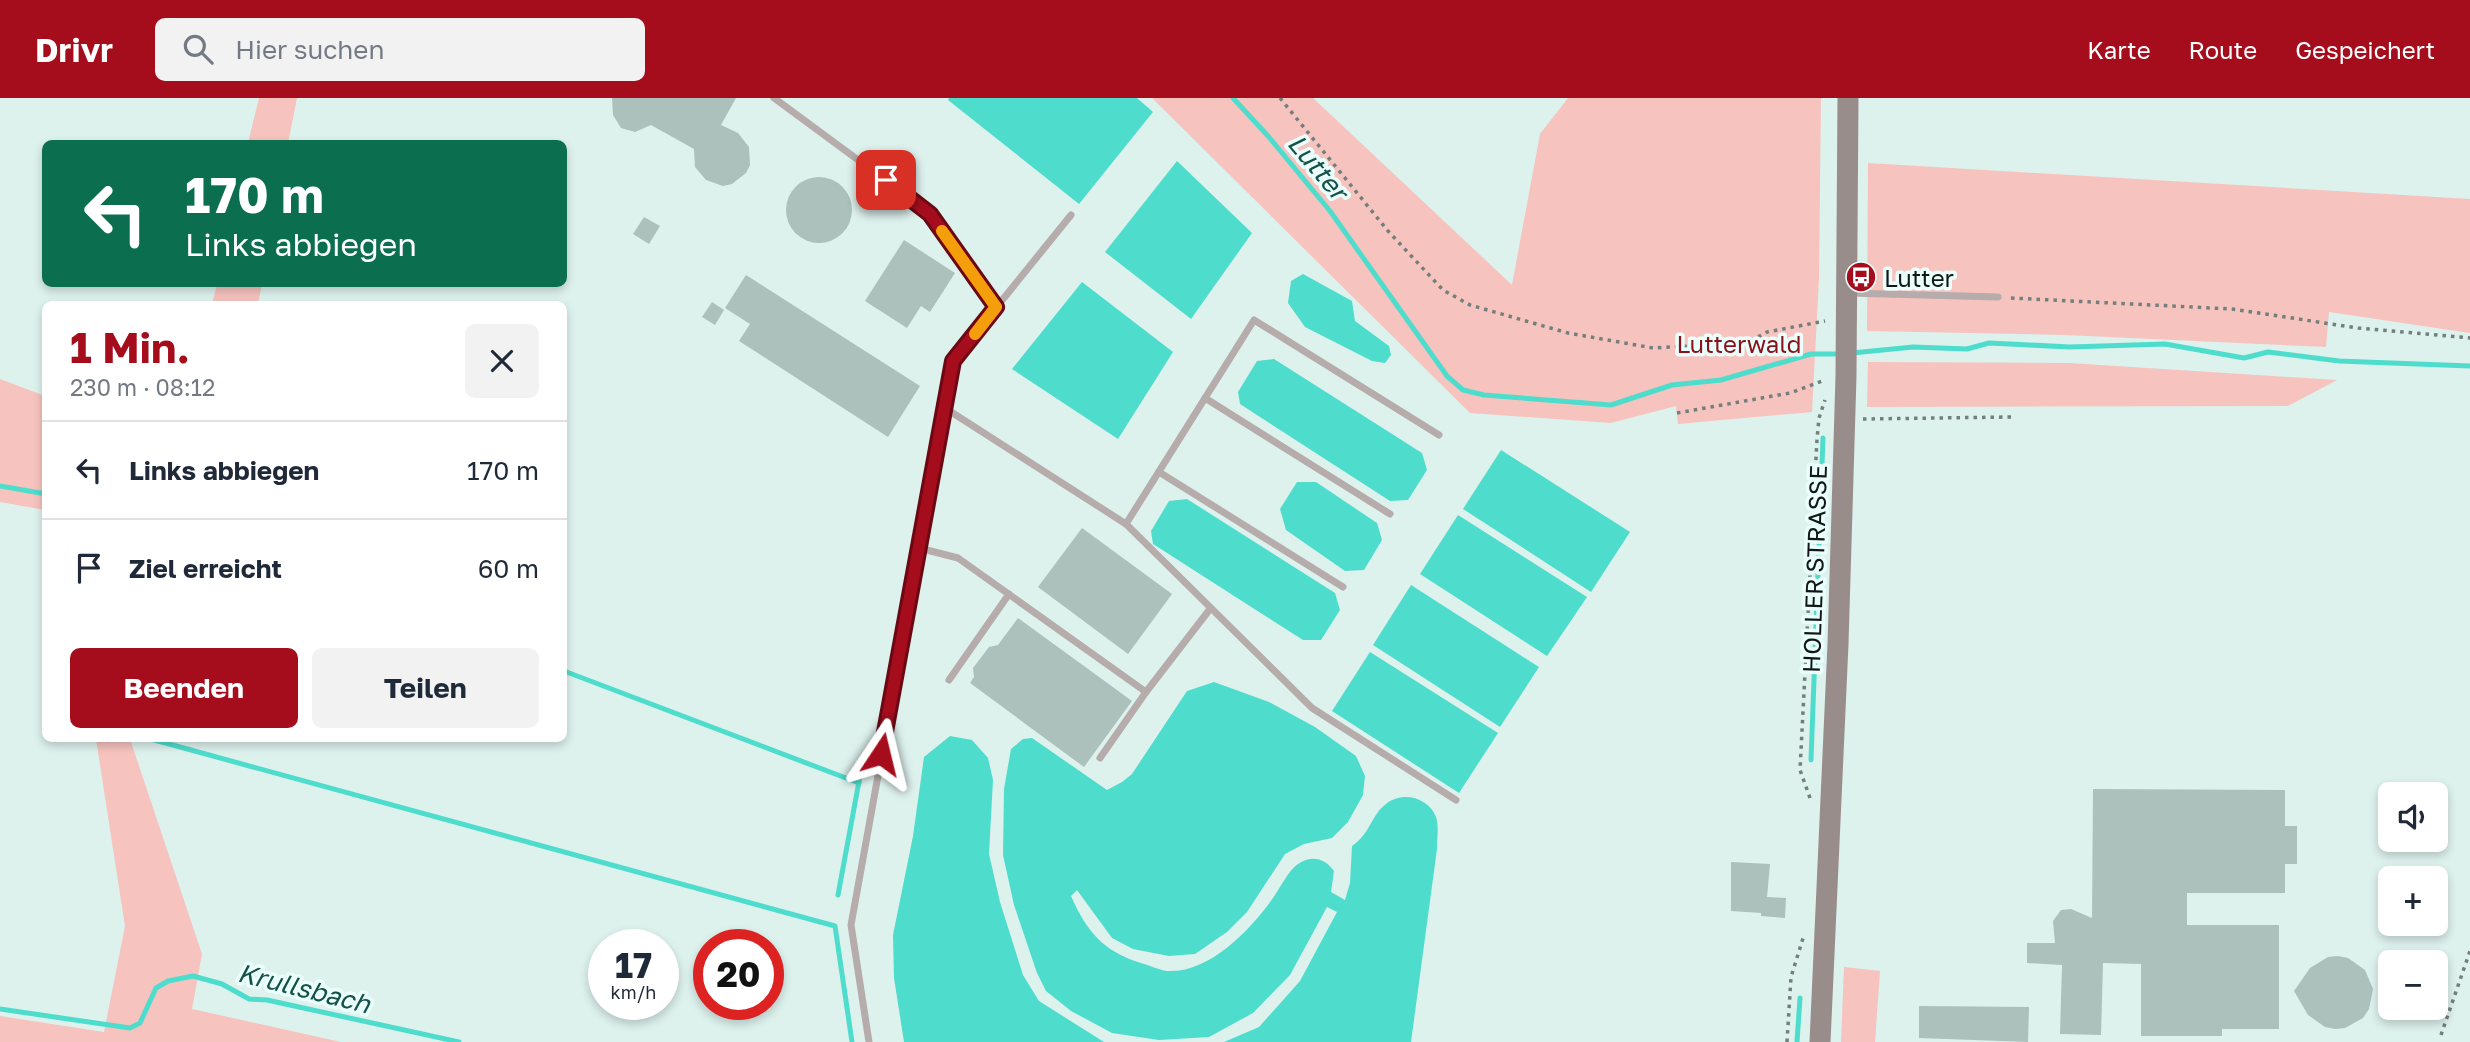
<!DOCTYPE html>
<html lang="de">
<head>
<meta charset="utf-8">
<style>
  body { margin:0; font-family:"Golos Text",sans-serif; background:#f2f2f3; color:#1f2937; height:100vh; display:flex; flex-direction:column; font-size:26px; white-space:nowrap }
  * { box-sizing:border-box; margin:0 }
  p { font-size:23px; color:#747a83 }
  .icon { flex:none; width:38px; height:38px; fill:none; stroke:currentColor; stroke-width:2; stroke-linecap:round; stroke-linejoin:round }
  .map { position:relative; flex:1; overflow:hidden }
  .details { position:absolute; left:42px; top:203px; width:525px; height:441px; display:flex; flex-direction:column; background:#fff; border-radius:10px; box-shadow:0 4px 10px #0003 }
  .details>* { flex:none }
  .banner { position:absolute; left:42px; top:42px; width:525px; height:147px; border-radius:10px; box-shadow:0 4px 10px #0003; background:#0b6e4f; color:#fff; overflow:hidden }
  .tools { position:absolute; left:2378px; top:684px; display:grid; gap:14px }
  .tools a { display:grid; place-items:center; width:70px; height:70px; border-radius:10px; background:#fff; box-shadow:0 4px 10px #0003; font-size:35px }
  .speed { position:absolute; left:588px; top:831px; display:flex; gap:14px; font-size:35px; font-weight:700; text-align:center }
  .speed>* { display:grid; place-content:center; width:91px; height:91px; border-radius:50%; background:#fff; box-shadow:0 4px 10px #0003; line-height:1 }
  .speed small { font-size:18px; font-weight:400 }
  .speed .limit { border:10px solid #d22; background:#fff; color:#111 }
  .pin { position:absolute; display:grid; place-items:center; width:60px; height:60px; color:#fff; margin:-30px; border-radius:14px; box-shadow:0 4px 10px #0006 }
  .me { position:absolute; width:77px; margin:-38px; rotate:10deg; stroke-linejoin:round; filter:drop-shadow(0 0 5px #0008) }
  .turn { display:flex; align-items:center; gap:24px; height:147px; padding:0 28px; font-size:32px }
  .turn .icon { width:91px; height:91px; stroke-width:2.5 }
  .turn b { display:block; font-size:49px; line-height:60px }
  .round { display:grid; place-items:center; flex:none; width:74px; height:74px; border-radius:10px; background:#f2f2f3 }
  .overview { display:flex; align-items:center; justify-content:space-between; height:119px; padding:0 28px }
  h1 { font-size:42px; font-weight:700; line-height:52px; color:#a50d1d }
  .cta { display:flex; gap:14px; margin-top:auto; padding:14px 28px }
  .cta a { flex:1; height:80px; border-radius:10px; background:#a50d1d; color:#fff; font-size:28px; font-weight:700; line-height:80px; text-align:center }
  .cta a+a { background:#f2f2f3; color:#1f2937 }
  ul { padding:0; list-style:none }
  li { display:flex; align-items:center; gap:21px; height:98px; padding:0 28px; border-top:2px solid #e0e1e3 }
  li div { flex:1 }
  li b { display:block; font-size:26px }
  li em { font-style:normal }
  header { display:flex; align-items:center; gap:42px; box-sizing:border-box; height:98px; padding:0 35px; background:#a50d1d; color:#fff }
  header strong { font-size:33px }
  nav { display:flex; gap:38px; margin-inline-start:auto; font-size:24px }
  .search { width:490px; height:63px; background:#f2f2f3; display:flex; align-items:center; gap:18px; box-sizing:border-box; padding:0 24px; border-radius:10px; color:#747a83; font-size:26px }
  .map>svg:first-child { display:block }
  .green { fill:#f6c3be }
  .water { fill:#4eddcc }
  .lines { fill:none; stroke-linecap:round; stroke-linejoin:round }
  .stream { stroke:#4eddcc; stroke-width:5 }
  .building { fill:#acc0bc }
  .path { stroke:#727f7c; stroke-width:3.5; stroke-dasharray:3.5 5; stroke-linecap:butt }
  .lane { stroke:#b5acab; stroke-width:7 }
  .secondary { stroke:#998d8c; stroke-width:21 }
  .route-casing { stroke:#6b0813; stroke-width:18 }
  .route { stroke:#a50d1d; stroke-width:12 }
  .slow { stroke:#f59e0b; stroke-width:12 }
  .labels { text-anchor:middle; dominant-baseline:central; stroke-width:7; stroke-linejoin:round; paint-order:stroke }
  .poi-label { font-size:24px; fill:#101716; stroke:#eafffb; text-anchor:start }
  .park-label { font-size:24px; fill:#8a1019; stroke:#eafffb }
  .street-label { font-size:24px; fill:#101716; stroke:#eafffb }
  .water-label { font-size:26px; font-style:italic; fill:#145149; stroke:#eafffb }
</style>
</head>
<body>
<header>
<strong>Drivr</strong>
<div class="search"><svg class="icon" aria-label="search" viewBox="0 0 24 24"><circle cx="10" cy="10" r="6"/><path d="M15 15l6 6"/></svg>Hier suchen</div>
<nav><a>Karte</a><a>Route</a><a>Gespeichert</a></nav>
</header>
<div class="map">
<svg width="2470" height="944" viewBox="0 0 2470 944">
  <rect width="100%" height="100%" fill="#ddf1ed"/>
  <g class="green">
    <path d="M259,0H297L288,45H248Z"/>
    <path d="M1152,0H1313L1512,187L1540,36L1568,0H1821L1819,180L1812,314L1678,326L1676,308L1611,325L1470,315Z"/>
    <path d="M1868,65L2470,101V235L2329,214L2326,249L2065,237L1867,233Z"/>
    <path d="M217,186H262L258,206H212Z"/>
    <path d="M1868,264L2069,265L2337,282L2288,308L1867,309Z"/>
    <path d="M0,281L45,298V412L0,404Z"/>
    <path d="M96,641H130L202,856L192,911L341,944H0V918L104,934L125,828Z"/>
    <path d="M1844,869L1880,873L1875,944H1841Z"/>
  </g>
  <g class="water">
    <path d="M949,0H1137L1153,14L1079,106L948,2Z"/>
    <path d="M1177,63L1252,135L1191,221L1105,154Z"/>
    <path d="M1303,176L1352,203L1355,223L1389,248L1391,257L1385,265L1372,263L1305,229L1288,205L1291,183Z"/>
    <path d="M1082,184L1173,254L1118,341L1012,271Z"/>
    <path d="M1274,261L1422,355L1427,372L1408,402L1390,403L1240,306L1238,294L1257,263Z"/>
    <path d="M1501,352L1630,434L1591,494L1463,411Z"/>
    <path d="M1297,384H1316L1377,425L1382,442L1364,472L1345,473L1286,432L1280,411Z"/>
    <path d="M1187,401L1335,495L1340,512L1321,542H1303L1153,446L1151,433L1169,403Z"/>
    <path d="M1458,417L1587,499L1547,558L1420,476Z"/>
    <path d="M1411,487L1539,569L1500,629L1373,547Z"/>
    <path d="M1370,554L1498,635L1459,695L1332,613Z"/>
    <path d="M1214,584L1269,604L1315,629L1356,658L1365,678L1363,697L1348,724L1332,740L1304,746L1285,756L1247,814L1227,834L1195,856L1169,858L1133,851L1112,840L1077,792L1071,798C1087,834 1103,853 1141,865C1149,867 1159,872 1167,873C1210,875 1250,832 1273,800C1280,790 1288,773 1298,766C1312,756 1326,761 1334,773L1331,794L1345,802L1350,785L1352,748C1371,735 1371,717 1386,706C1402,693 1428,699 1436,719C1439,727 1437,742 1437,751L1411,944H1224L1259,929L1300,883L1337,814L1327,809L1290,877L1253,915L1209,939L1159,942L1112,935L1071,913L1046,893L1037,875L1014,807L1003,757L1004,691L1011,651L1023,641L1032,640L1107,692L1122,684L1132,676L1187,593Z"/>
    <path d="M950,638L972,642L988,660L993,682L989,756L1000,804L1023,877L1039,903L1104,944H904L894,880L893,837L913,738L924,659Z"/>
  </g>
  <g class="lines">
    <g class="stream">
      <path d="M1233,0L1268,38L1330,113L1447,278L1463,292L1484,297L1611,307L1672,287L1721,282L1811,256H1843"/>
      <path d="M1852,255L1913,249L1967,251L1989,245L2070,249L2165,246L2244,260L2268,254L2339,263L2470,268"/>
      <path d="M0,388L46,396"/>
      <path d="M564,573L859,685"/>
      <path d="M147,640L835,828L852,944"/>
      <path d="M1811,662L1823,340"/>
      <path d="M838,797L860,678"/>
      <path d="M0,911L130,930L140,925L156,890L168,883L193,878L222,886L249,901L267,902L459,944"/>
      <path d="M1797,944L1800,900"/>
    </g>
  </g>
  <g class="building">
    <path d="M612,0H736L721,27L738,35L749,49L750,67L746,75L732,86L723,88L706,82L695,69L694,51L651,27L635,34L621,30L613,17Z"/>
    <circle cx="819" cy="112" r="33"/>
    <path d="M644,119L660,128L649,146L633,136Z"/>
    <path d="M904,142L955,175L930,214L921,208L907,230L865,203Z"/>
    <path d="M746,177L920,288L888,339L739,243L750,226L725,210Z"/>
    <path d="M712,204L724,212L715,227L702,219Z"/>
    <path d="M1082,430L1172,496L1128,556L1038,489Z"/>
    <path d="M1018,520L1132,603L1084,669L970,585L974,579L973,570L989,549L998,547Z"/>
    <path d="M2093,691L2285,692V728H2297V766H2285V795H2187V827H2279V931H2222V938H2141V866L2103,865L2101,937L2060,936L2062,867L2027,865V845H2055L2053,823L2061,812L2071,811L2092,820Z"/>
    <path d="M1731,764L1770,766L1767,799L1786,800L1785,820L1761,818V815L1731,813Z"/>
    <path d="M2338,858L2348,860L2365,872L2373,891L2369,911L2363,920L2345,930L2335,931L2325,929L2308,917L2294,893L2310,870L2328,859Z"/>
    <path d="M1919,908L2029,909L2028,944L1919,940Z"/>
  </g>
  <g class="lines">
    <g class="path">
      <path d="M1280,0L1388,133L1443,192L1470,207L1568,235L1653,250L1747,245L1767,234L1825,223"/>
      <path d="M2011,200L2232,211L2358,230L2470,240"/>
      <path d="M1677,315L1790,295L1825,282"/>
      <path d="M1863,321L2011,319"/>
      <path d="M1810,700L1800,672L1817,341L1819,320L1825,302"/>
      <path d="M2441,937L2470,853"/>
      <path d="M1787,944L1791,879L1804,837"/>
    </g>
    <g class="lane">
      <path d="M774,0L930,115L996,209"/>
      <path d="M1849,195L1998,199"/>
      <path d="M1205,300L1390,416"/>
      <path d="M945,310L1126,426L1312,610L1456,702"/>
      <path d="M1159,374L1343,489"/>
      <path d="M1126,426L1254,222L1439,337"/>
      <path d="M919,450L958,460L1146,594"/>
      <path d="M949,582L1009,496"/>
      <path d="M1100,660L1146,594L1210,511"/>
      <path d="M869,944L851,827L953,263L1071,117"/>
    </g>
    <path class="secondary" d="M1820,944L1838,546L1846,278L1848,0"/>
  </g>
  <g class="lines">
    <g class="route-casing">
      <path id="route" d="M881,656L953,263L996,209L930,116L886,82"/>
    </g>
    <use href="#route" class="route"/>
    <path class="slow" d="M942,133L996,209L975,236"/>
  </g>
  <defs>
    <g id="bus-disc" transform="scale(1.575)"><circle r="9.5" fill="#a50d1d" stroke="#eafffb"/><path d="M-5-6H5V4H4V6H2V4H-2V6H-4V4H-5ZM-3.5-4V0h7V-4ZM-3.5 1.2v1.5H-2V1.2ZM2 1.2v1.5H3.5V1.2Z" fill="#fff"/></g>
  </defs>
  <g fill-rule="evenodd">
    <use href="#bus-disc" x="1861" y="179"/>
  </g>
  <g class="labels">
    <g class="poi-label">
      <text x="1884" y="179">Lutter</text>
    </g>
    <g class="park-label">
      <text x="1739" y="245">Lutterwald</text>
    </g>
    <g class="street-label">
      <text transform="translate(1814 471) rotate(-88)">HOLLER STRASSE</text>
    </g>
    <g class="water-label">
      <text transform="translate(1318 69) rotate(50)">Lutter</text>
      <text transform="translate(304 890) rotate(14)">Krullsbach</text>
    </g>
  </g>
</svg>
<div class="tools">
<a><svg class="icon" aria-label="sound" viewBox="0 0 24 24"><path d="M4 9h4l5-4v14l-5-4H4zM17 9q2 3 0 6"/></svg></a>
<a>+</a>
<a>−</a>
</div>
<div class="speed"><div>17<small>km/h</small></div><div class="limit">20</div></div>
<div class="pin" style="left:886px;top:82px;background:#d93025"><svg class="icon" aria-label="arrive" viewBox="0 0 24 24"><path d="M6 21V4h12l-3 4 3 4H6"/></svg></div>
<svg class="me" style="left:881px;top:656px" viewBox="-20 -20 40 40"><path d="M0-17L14 15 0 8-14 15z" fill="#a50d1d" stroke="#fff" stroke-width="4"/></svg>
<div class="banner">
<div class="turn"><svg class="icon" aria-label="left" viewBox="0 0 24 24"><path d="M17 20v-9H6M10 6l-5 5 5 5"/></svg><div><b>170 m</b>Links abbiegen</div></div>
</div>
<section class="details">
<div class="overview"><div><h1>1 Min.</h1><p>230 m · 08:12</p></div><a class="round"><svg class="icon" aria-label="close" viewBox="0 0 24 24"><path d="M6 6l12 12M18 6L6 18"/></svg></a></div>
<ul>
<li><svg class="icon" aria-label="left" viewBox="0 0 24 24"><path d="M17 20v-9H6M10 6l-5 5 5 5"/></svg><div><b>Links abbiegen</b></div><em>170 m</em></li>
<li><svg class="icon" aria-label="arrive" viewBox="0 0 24 24"><path d="M6 21V4h12l-3 4 3 4H6"/></svg><div><b>Ziel erreicht</b></div><em>60 m</em></li>
</ul>
<div class="cta"><a>Beenden</a><a>Teilen</a></div>
</section>
</div>
</body>
</html>
